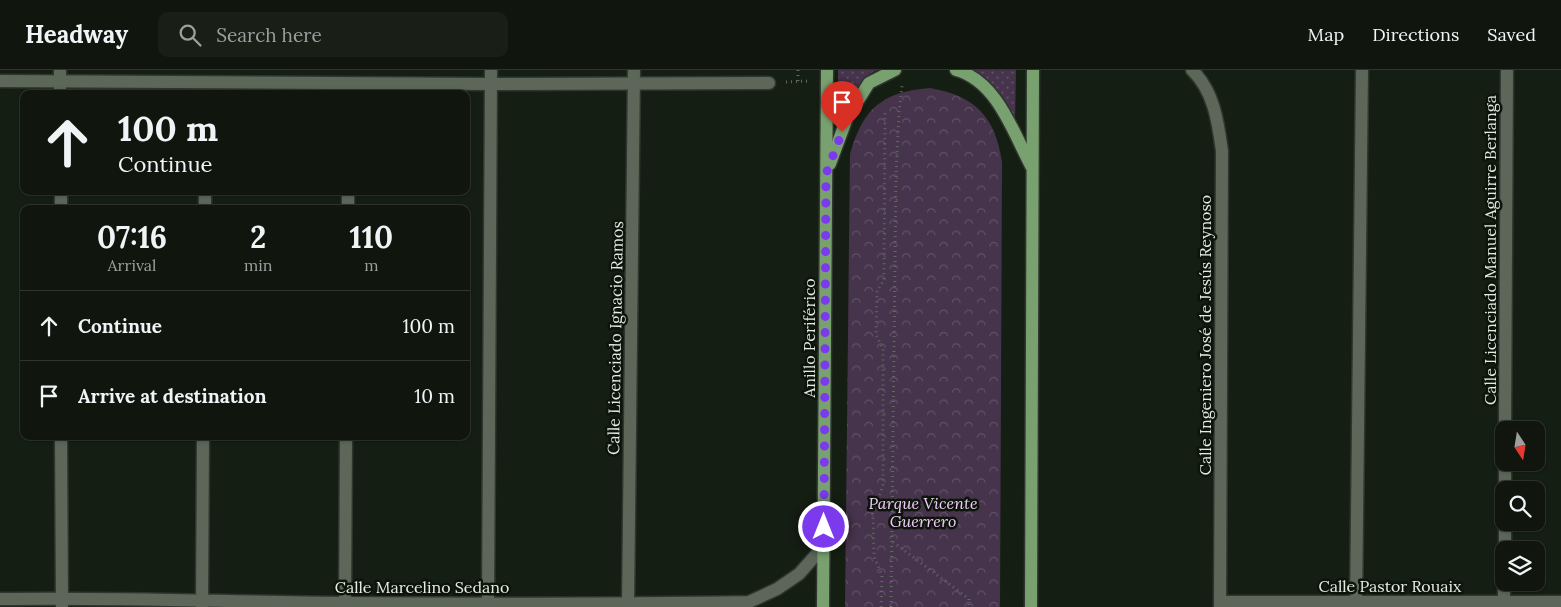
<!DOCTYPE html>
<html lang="en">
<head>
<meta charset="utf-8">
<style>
  body { margin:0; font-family:Lora,serif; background:#191f17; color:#f1f3f6; height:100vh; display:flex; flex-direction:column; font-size:19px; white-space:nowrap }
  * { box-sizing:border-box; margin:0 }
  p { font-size:16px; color:#9c9f9e }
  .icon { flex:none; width:28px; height:28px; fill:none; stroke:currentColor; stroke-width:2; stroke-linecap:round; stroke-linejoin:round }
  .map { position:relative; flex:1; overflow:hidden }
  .details { position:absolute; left:20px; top:135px; width:450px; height:235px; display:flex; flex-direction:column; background:#10160e; border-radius:10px; box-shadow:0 1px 4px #0004,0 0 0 1px #30352e }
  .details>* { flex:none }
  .hud { position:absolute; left:20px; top:20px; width:450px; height:105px; border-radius:10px; box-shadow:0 1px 4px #0004,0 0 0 1px #30352e; background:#10160e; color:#f1f3f6; overflow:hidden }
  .needle { width:32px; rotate:168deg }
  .fabs { position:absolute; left:1495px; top:351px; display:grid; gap:10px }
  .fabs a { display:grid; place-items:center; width:50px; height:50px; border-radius:10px; background:#10160e; box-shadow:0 1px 4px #0004,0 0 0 1px #30352e; font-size:25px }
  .pin { position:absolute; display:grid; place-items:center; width:42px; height:42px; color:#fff; margin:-51px -21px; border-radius:50% 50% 50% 0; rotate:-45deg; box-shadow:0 0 5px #0007 }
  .pin .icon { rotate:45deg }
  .me { position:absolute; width:55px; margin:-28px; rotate:0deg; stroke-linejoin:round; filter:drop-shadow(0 0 4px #0008) }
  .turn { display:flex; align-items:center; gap:18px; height:105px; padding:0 15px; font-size:22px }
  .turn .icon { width:65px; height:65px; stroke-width:2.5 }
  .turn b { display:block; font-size:35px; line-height:42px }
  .eta { display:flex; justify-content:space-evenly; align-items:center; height:85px; text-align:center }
  .eta b { font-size:30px; font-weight:700; line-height:35px }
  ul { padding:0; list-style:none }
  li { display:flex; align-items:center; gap:15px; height:70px; padding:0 15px; border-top:1px solid #30352e }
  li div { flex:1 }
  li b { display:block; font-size:19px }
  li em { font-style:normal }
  header { display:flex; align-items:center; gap:30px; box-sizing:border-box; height:70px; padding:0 25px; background:#10160e; border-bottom:1px solid #30352e }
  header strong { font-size:24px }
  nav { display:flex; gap:28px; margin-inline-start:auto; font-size:18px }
  .search { width:350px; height:45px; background:#191f17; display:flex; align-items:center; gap:12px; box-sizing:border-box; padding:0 18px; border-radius:10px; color:#9c9f9e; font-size:19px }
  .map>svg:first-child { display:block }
  .grass { fill:url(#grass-dots) }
  .park { fill:url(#park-crowns) }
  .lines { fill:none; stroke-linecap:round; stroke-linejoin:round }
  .minor-casing { stroke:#30352f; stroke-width:15 }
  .primary-casing { stroke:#30352f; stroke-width:15 }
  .path { stroke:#626a60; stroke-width:3; stroke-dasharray:1 4; stroke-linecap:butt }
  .minor { stroke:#5c6659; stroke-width:12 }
  .primary { stroke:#79a06f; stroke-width:12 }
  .route { stroke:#7c3aed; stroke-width:9; stroke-dasharray:0 16.2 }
  .labels { text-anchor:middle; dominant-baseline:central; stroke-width:5; stroke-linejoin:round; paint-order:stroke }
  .street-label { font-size:16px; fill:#e5ebe3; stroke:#0d150a }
  .park-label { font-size:16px; font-style:italic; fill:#f2ccfd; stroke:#0d150a }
</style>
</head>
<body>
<header>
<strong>Headway</strong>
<div class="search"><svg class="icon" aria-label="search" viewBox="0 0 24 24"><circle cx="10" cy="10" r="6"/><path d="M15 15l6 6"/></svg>Search here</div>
<nav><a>Map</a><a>Directions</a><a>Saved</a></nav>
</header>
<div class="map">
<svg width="1561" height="537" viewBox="0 0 1561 537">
  <defs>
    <pattern id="grass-dots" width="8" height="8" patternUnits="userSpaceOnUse" patternTransform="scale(1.25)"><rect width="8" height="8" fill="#46334c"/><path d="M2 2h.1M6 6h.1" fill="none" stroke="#615166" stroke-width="1.8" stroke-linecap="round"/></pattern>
    <pattern id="park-crowns" width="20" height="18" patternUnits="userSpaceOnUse" patternTransform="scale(1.25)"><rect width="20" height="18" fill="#46334c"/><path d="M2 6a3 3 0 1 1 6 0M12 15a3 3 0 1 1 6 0" fill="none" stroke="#615166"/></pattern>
  </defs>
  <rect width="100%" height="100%" fill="#151e13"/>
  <g class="grass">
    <path d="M838,0H878C861,4 845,37 838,53Z"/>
    <path d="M969,0H1016L1015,52Z"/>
  </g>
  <path class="park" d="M930,18C975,26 995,46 1002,92L1000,537H845L850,84C863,38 882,22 930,18Z"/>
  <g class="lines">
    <g class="minor-casing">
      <g id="minor">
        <path d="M1192,0C1214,21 1218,52 1222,81L1220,537"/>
        <path d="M0,11L491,14L769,13"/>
        <path d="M60,24V0"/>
        <path d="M61,121V139"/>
        <path d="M205,139V121"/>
        <path d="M348,139V121"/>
        <path d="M1505,360L1507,0"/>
        <path d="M61,366L62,537"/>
        <path d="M1505,420V392"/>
        <path d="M1505,480V452"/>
        <path d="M1504,512V537"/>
        <path d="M0,529C115,527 230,532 344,533C479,534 614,534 749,532L777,519L799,504L823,477"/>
        <path d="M1220,532H1561"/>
        <path d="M202,537L203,366"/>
        <path d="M345,537L346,366"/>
        <path d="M488,537L491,0"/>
        <path d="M628,537L634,0"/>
        <path d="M1356,537L1362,0"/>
      </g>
    </g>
    <g class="primary-casing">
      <g id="primary">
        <path d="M956,0C997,11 1013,62 1031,96"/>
        <path d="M830,94L847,48L869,13L895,0"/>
        <path d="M823,537L827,0"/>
        <path d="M1031,537L1033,0"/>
      </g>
    </g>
    <g class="path">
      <path d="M798,0V12"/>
      <path d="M786,12L809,11"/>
      <path d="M893,472L969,529V537"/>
      <path d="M881,537L882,505L874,487L873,443L883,416V279L876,265L877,221L884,210L885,40"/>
      <path d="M891,537L896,104L899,43L902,16"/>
    </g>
    <use href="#minor" class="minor"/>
    <use href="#primary" class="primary"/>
  </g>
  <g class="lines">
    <path class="route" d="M824,457L826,104L842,62"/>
  </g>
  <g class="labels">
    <g class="street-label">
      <text transform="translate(1490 180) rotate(-90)">Calle Licenciado Manuel Aguirre Berlanga</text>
      <text transform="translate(1205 265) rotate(-90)">Calle Ingeniero José de Jesús Reynoso</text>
      <text transform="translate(615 268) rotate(-89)">Calle Licenciado Ignacio Ramos</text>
      <text transform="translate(809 268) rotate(-90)">Anillo Periférico</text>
      <text x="1390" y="516">Calle Pastor Rouaix</text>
      <text x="422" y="517">Calle Marcelino Sedano</text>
    </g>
    <g class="park-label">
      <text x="923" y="433">Parque Vicente<tspan x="923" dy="18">Guerrero</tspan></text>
    </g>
  </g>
</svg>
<div class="fabs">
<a><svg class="needle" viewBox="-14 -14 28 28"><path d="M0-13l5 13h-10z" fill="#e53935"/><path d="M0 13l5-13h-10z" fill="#9c9f9e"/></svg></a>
<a><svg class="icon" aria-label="search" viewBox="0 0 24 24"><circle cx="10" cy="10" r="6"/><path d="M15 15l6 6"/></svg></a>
<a><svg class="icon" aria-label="layers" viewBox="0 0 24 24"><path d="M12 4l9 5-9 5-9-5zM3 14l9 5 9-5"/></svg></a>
</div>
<div class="pin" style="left:842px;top:62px;background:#d93025"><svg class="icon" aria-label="arrive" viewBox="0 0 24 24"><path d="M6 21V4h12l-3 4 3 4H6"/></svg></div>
<svg class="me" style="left:824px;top:457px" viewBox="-20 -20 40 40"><circle r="17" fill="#7c3aed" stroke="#fff" stroke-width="3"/><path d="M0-11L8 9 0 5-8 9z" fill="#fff"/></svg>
<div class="hud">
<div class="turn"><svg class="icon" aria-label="ahead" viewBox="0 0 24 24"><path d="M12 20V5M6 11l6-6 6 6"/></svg><div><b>100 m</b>Continue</div></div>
</div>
<section class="details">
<div class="eta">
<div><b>07:16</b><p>Arrival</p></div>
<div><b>2</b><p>min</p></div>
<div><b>110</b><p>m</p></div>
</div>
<ul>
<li><svg class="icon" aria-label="ahead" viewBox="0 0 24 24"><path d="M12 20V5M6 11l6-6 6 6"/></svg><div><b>Continue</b></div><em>100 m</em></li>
<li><svg class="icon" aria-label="arrive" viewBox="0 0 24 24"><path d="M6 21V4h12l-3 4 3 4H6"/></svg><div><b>Arrive at destination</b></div><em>10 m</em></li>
</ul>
</section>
</div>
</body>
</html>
